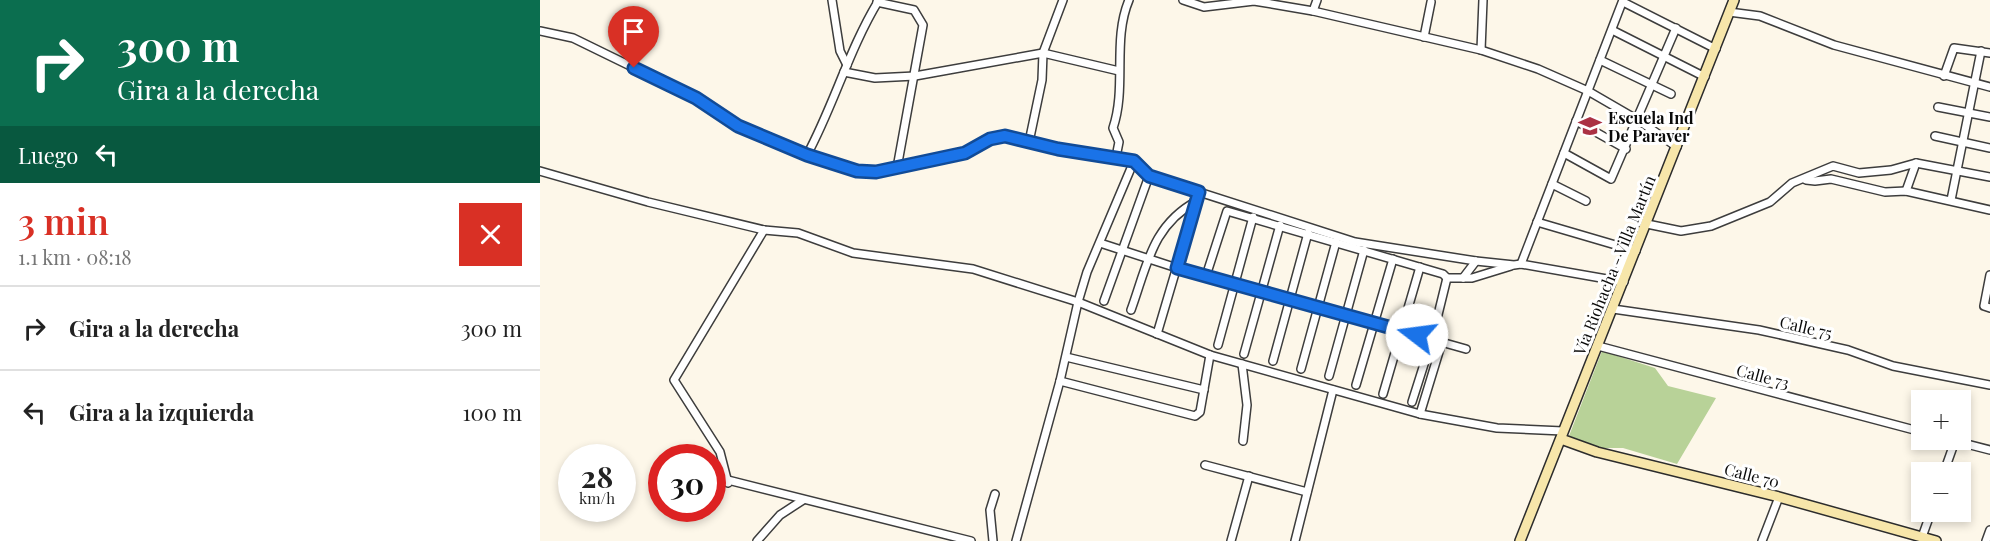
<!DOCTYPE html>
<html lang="es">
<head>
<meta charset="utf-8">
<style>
  body { margin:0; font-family:"Playfair Display",serif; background:#f2f2f2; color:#222; height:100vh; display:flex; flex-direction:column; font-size:22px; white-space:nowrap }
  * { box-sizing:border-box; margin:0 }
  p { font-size:20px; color:#767676 }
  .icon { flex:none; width:33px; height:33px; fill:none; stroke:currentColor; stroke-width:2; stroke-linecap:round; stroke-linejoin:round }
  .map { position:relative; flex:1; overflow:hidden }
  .details { display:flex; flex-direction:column; background:#fff; width:540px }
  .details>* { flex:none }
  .hud { background:#0b6e4f; color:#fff; overflow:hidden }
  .tools { position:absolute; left:1371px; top:390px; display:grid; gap:12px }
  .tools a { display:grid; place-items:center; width:60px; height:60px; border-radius:0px; background:#fff; box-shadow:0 3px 9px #0003; font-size:30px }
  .speed { position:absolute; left:18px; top:444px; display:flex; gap:12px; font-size:30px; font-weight:700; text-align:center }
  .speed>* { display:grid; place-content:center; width:78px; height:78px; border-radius:50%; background:#fff; box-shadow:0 3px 9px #0003; line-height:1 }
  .speed small { font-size:15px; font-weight:400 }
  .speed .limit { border:9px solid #d22; background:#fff; color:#111 }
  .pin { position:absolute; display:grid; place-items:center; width:51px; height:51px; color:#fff; margin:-62px -26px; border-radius:50% 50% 50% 0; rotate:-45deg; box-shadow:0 0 6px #0007 }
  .pin .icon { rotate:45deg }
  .me { position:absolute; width:66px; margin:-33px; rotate:285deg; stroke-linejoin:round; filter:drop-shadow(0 0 4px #0008) }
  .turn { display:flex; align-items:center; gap:21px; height:126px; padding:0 18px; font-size:27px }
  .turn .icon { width:78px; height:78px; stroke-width:2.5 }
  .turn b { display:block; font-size:42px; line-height:51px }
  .then { display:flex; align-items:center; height:57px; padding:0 18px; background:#0003; gap:12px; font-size:22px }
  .round { display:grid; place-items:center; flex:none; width:63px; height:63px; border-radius:0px; background:#f2f2f2 }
  .summary { display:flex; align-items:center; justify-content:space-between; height:102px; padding:0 18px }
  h1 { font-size:36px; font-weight:600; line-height:45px; color:#d93025 }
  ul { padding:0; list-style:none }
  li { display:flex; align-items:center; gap:18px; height:84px; padding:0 18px; border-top:2px solid #e0e0e0 }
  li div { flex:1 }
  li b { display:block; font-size:22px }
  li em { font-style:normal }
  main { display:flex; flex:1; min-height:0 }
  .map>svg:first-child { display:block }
  .forest { fill:#b8d298 }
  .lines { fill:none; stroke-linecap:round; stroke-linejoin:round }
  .street-casing { stroke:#3d3d3d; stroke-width:10 }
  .secondary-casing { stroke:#2c2c2c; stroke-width:12 }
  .street { stroke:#fff; stroke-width:7 }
  .secondary { stroke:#f7e6aa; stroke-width:9 }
  .route-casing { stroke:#114b97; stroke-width:15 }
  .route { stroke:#1a73e8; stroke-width:10 }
  .labels { text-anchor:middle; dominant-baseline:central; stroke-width:6; stroke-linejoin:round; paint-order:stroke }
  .poi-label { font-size:16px; font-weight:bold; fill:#0a0a0a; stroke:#fff; text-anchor:start }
  .street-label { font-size:16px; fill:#0a0a0a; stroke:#fff }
</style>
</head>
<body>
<main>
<section class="details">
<div class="hud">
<div class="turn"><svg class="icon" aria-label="right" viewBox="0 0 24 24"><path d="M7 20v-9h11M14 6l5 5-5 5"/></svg><div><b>300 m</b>Gira a la derecha</div></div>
<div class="then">Luego<svg class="icon" aria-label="left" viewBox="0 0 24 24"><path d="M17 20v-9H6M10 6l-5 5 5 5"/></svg></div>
</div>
<div class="summary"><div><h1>3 min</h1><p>1.1 km · 08:18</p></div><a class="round" style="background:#d93025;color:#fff"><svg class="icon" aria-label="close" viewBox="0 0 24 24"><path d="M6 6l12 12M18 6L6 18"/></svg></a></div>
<ul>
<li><svg class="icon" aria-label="right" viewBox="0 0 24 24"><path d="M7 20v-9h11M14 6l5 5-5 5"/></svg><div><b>Gira a la derecha</b></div><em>300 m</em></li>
<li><svg class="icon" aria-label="left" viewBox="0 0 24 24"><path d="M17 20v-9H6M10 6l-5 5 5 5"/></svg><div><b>Gira a la izquierda</b></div><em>100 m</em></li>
</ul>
</section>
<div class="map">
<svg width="1450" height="541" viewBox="0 0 1450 541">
  <rect width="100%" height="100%" fill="#fdf7e9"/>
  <path class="forest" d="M1062,351L1115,368L1128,386L1176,398L1137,464L1083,448H1059L1029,436Z"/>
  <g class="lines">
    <g class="street-casing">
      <g id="street">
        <path d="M292,0L300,51L307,65"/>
        <path d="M643,0L664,7L714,1L773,11L941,50L998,69L1048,91L1098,120L1137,147"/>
        <path d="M337,2L374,10L383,25L357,168"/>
        <path d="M1083,2L1176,49"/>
        <path d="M773,11L777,0"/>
        <path d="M1189,12L1220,16L1294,45L1450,87"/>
        <path d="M1072,30L1165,77"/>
        <path d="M0,31L33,38L156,98L197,126L267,155L317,171L336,172L425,153L450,139L465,136L518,149L594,161L609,176L815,242L936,261L974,265L981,264L1084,282"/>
        <path d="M884,37L891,2"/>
        <path d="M941,50L943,0"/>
        <path d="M1060,60L1131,94"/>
        <path d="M304,72L335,78L375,76L503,53L579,71"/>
        <path d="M1404,76L1414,48L1450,53"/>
        <path d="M1398,107L1450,117"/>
        <path d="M1036,121L1086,149"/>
        <path d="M1395,136L1450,148"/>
        <path d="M489,142L502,80L503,53L523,0"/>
        <path d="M1024,153L1071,179L1136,28"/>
        <path d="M267,155C294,105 309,49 339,0"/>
        <path d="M576,157L579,142L573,128C587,87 572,40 589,0"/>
        <path d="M0,171L108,202L224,230L258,233L313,253L433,269L538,302L670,355L880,414L957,428L1023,431"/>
        <path d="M1266,180L1275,181L1291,179L1345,192L1366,191L1450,210"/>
        <path d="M1012,184L1046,201"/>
        <path d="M1366,191L1376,163"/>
        <path d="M1411,200L1441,51"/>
        <path d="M997,222L1096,251"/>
        <path d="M1107,224L1141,231L1171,226L1230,202L1252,183L1293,166L1319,173L1351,170L1376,163L1450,177"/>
        <path d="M560,243L637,268L926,349"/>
        <path d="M981,264L1083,0"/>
        <path d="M1450,275L1444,306L1450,308"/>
        <path d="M666,276L687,211L903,274L907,278H932L971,266"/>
        <path d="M923,278L936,261"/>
        <path d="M1076,280L1088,248"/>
        <path d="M564,301L609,176"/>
        <path d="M1073,309L1219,330L1308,350L1353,366L1450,385"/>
        <path d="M591,310C607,266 612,225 657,201"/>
        <path d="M617,334L659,192"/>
        <path d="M678,345L713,217"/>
        <path d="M1058,346L1382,432"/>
        <path d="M704,354L740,225"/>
        <path d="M526,357L664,390"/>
        <path d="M733,361L768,233"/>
        <path d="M702,364L707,405L703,441"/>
        <path d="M761,369L796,242"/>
        <path d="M789,376L824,250"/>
        <path d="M520,381L655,416L660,412L670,355"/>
        <path d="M816,385L853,259"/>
        <path d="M843,394L880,267"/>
        <path d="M872,402L892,339L907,278"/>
        <path d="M880,414L902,342"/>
        <path d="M1411,440L1450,450"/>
        <path d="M665,465L767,492"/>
        <path d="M1404,472L1415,441"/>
        <path d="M172,476L431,541"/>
        <path d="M188,483L180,452L134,380L224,230"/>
        <path d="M1382,537L1391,512"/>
        <path d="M217,541L240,515L263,500"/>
        <path d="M453,541L450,510L455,494"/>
        <path d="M476,541L520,381L538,302L547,272L594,161"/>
        <path d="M691,541L709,476"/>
        <path d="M755,541L793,390"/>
        <path d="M1222,541L1239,497"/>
        <path d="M1446,541L1450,530"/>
      </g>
    </g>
    <g class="secondary-casing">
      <g id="secondary">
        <path d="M1021,439L1057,452L1239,497L1396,541"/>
        <path d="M980,541L1194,0"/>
      </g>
    </g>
    <use href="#street" class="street"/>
    <use href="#secondary" class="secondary"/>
  </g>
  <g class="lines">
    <g class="route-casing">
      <path id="route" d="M94,68L156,98L198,126L267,155L317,171L336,172L425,153L450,139L465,136L518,149L594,161L609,176L659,192L637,268L877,335"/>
    </g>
    <use href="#route" class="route"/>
  </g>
  <defs>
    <g id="school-bare" transform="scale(1.8)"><path d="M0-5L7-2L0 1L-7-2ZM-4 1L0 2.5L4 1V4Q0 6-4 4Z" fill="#ab3144" stroke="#fff" stroke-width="2.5" paint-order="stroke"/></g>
  </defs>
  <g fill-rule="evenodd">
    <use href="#school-bare" x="1050" y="126"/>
  </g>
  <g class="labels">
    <g class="poi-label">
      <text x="1068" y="117">Escuela Ind<tspan x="1068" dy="18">De Paraver</tspan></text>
    </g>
    <g class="street-label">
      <text transform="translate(1074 265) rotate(-68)">Vía Riohacha - Villa Martín</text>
      <text transform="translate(1266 327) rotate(13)">Calle 75</text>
      <text transform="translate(1223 376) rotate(15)">Calle 73</text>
      <text transform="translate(1212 475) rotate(14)">Calle 70</text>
    </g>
  </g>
</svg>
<div class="tools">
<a>+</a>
<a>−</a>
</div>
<div class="speed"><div>28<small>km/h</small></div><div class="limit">30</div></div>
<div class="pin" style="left:94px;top:68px;background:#d93025"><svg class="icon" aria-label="arrive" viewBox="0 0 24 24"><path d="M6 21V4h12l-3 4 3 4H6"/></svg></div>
<svg class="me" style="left:877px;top:335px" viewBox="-20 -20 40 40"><circle r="19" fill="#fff"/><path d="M0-13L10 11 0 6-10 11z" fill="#1a73e8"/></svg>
</div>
</main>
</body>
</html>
